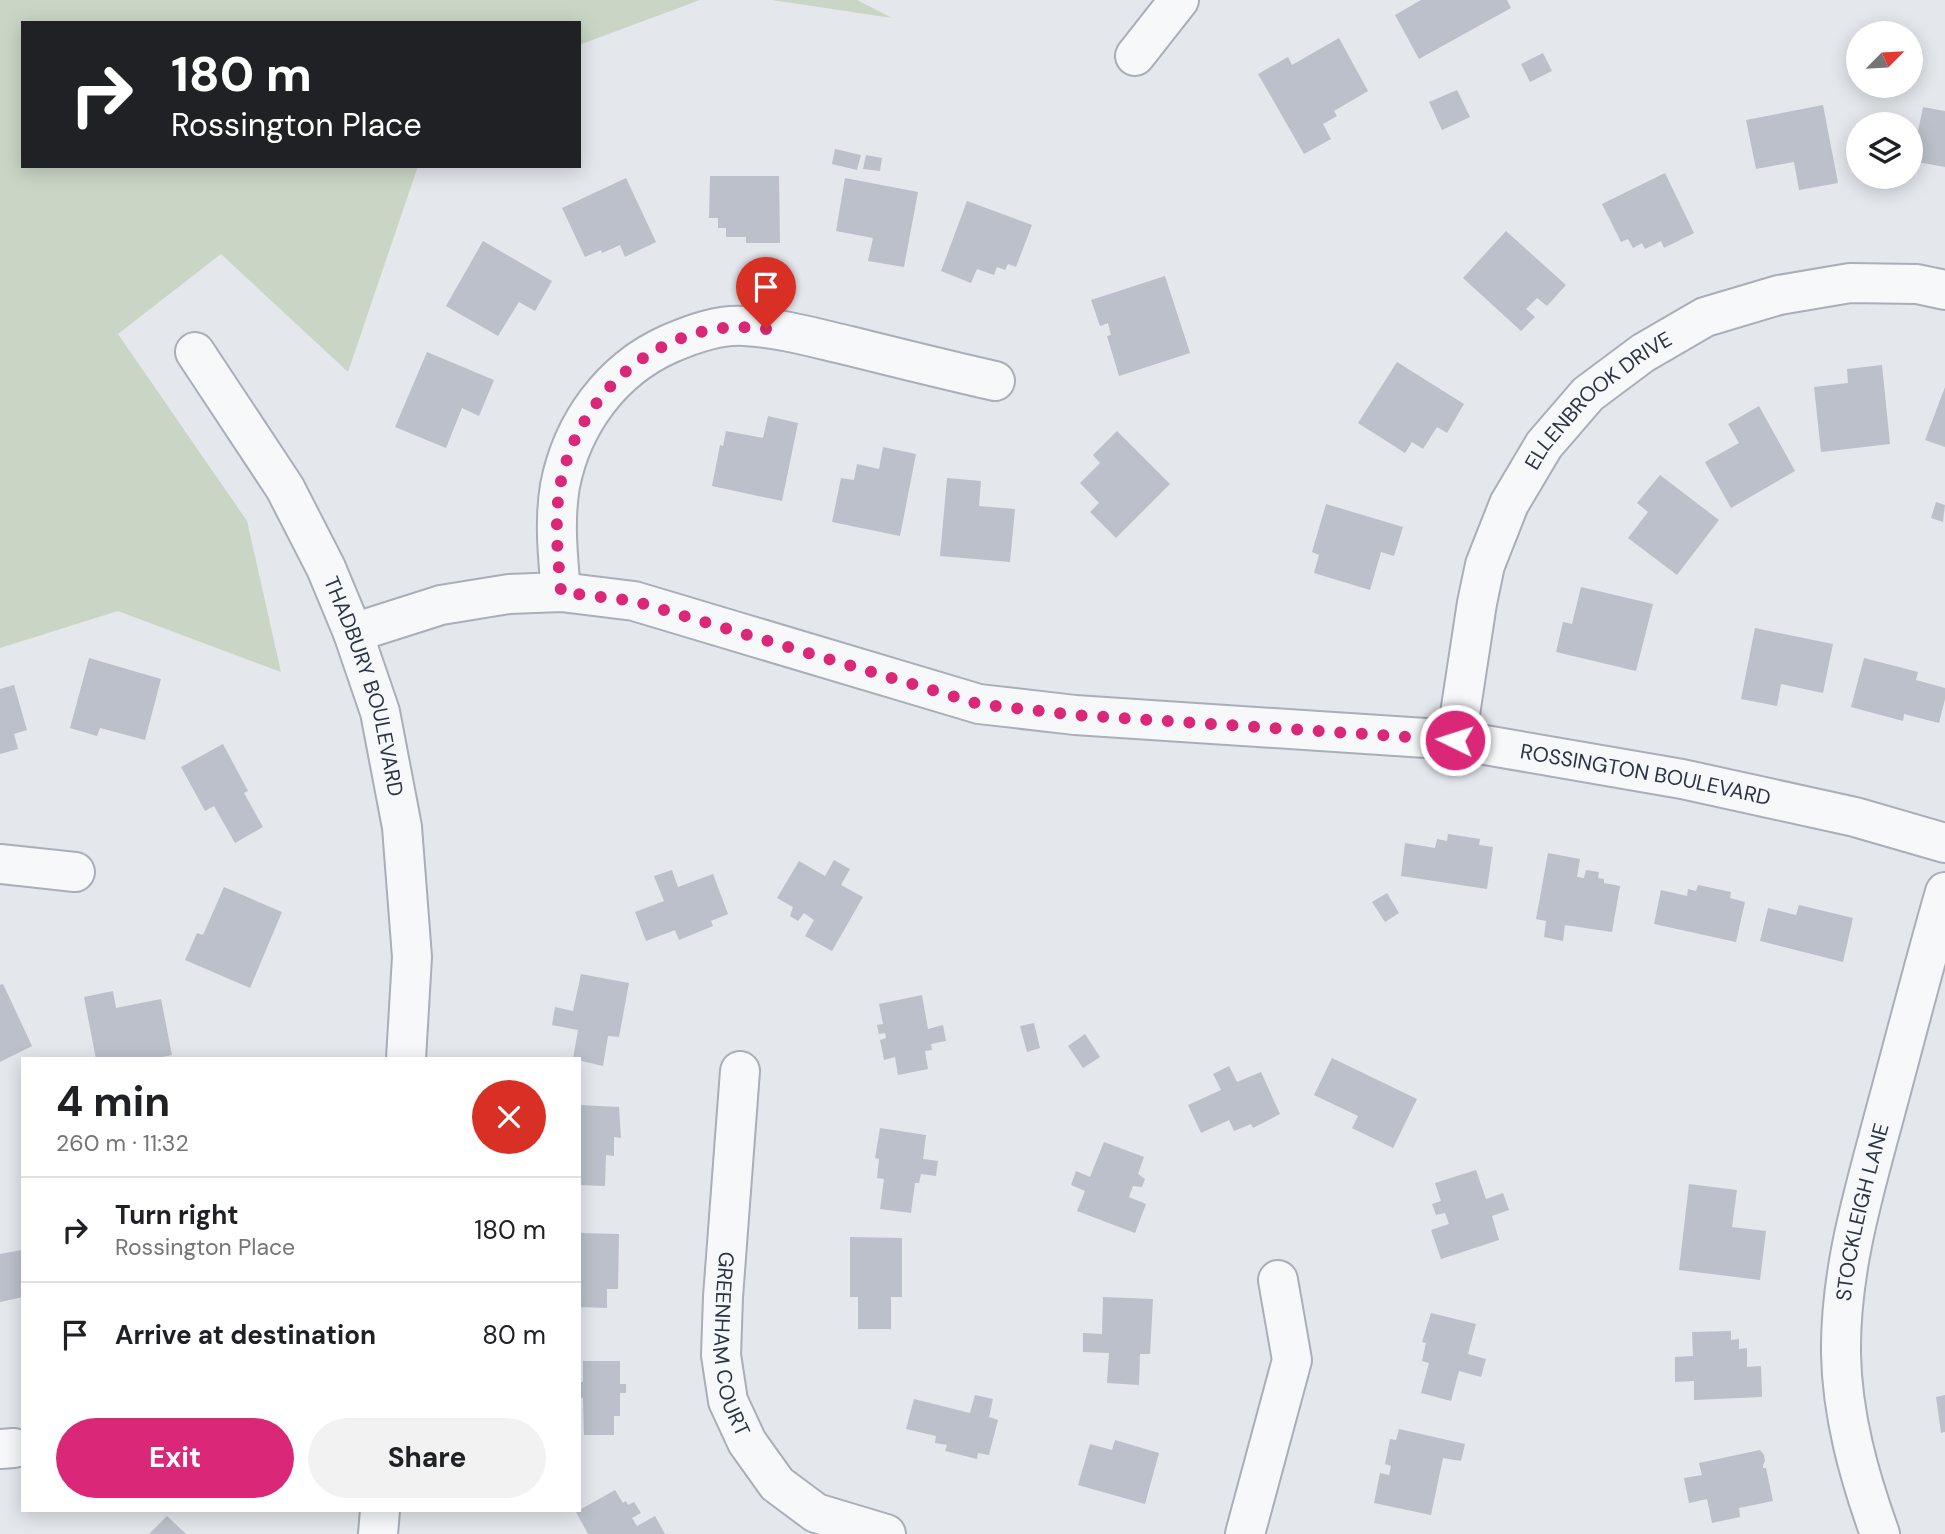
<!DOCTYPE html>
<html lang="en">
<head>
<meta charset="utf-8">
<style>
  body { margin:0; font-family:"DM Sans",sans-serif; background:#f2f2f2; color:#202124; height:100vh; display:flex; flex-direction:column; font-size:26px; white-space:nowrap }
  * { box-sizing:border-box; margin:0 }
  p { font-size:23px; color:#757577 }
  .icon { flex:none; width:38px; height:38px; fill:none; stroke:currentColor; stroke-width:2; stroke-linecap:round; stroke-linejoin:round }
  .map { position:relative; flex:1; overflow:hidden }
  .side { position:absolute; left:21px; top:1057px; width:560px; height:455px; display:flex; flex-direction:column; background:#fff; border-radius:0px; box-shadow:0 4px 18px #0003 }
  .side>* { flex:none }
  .top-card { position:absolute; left:21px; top:21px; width:560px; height:147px; border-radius:0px; box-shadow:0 4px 18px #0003; background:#202124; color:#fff; overflow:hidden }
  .needle { width:46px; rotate:66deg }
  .buttons { position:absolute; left:1846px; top:21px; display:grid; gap:14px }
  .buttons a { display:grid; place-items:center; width:77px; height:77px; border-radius:50%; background:#fff; box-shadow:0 4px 18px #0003; font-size:35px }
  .pin { position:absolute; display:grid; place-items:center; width:60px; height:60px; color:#fff; margin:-72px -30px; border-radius:50% 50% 50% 0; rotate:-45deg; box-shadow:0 0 7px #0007 }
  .pin .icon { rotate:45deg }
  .me { position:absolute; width:77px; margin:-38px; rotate:274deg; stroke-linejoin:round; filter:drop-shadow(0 0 5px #0008) }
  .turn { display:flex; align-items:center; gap:24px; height:147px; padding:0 35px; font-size:32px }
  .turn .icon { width:91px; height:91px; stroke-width:2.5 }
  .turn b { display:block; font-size:49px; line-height:60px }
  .round { display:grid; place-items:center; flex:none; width:74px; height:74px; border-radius:37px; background:#f2f2f2 }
  .headline { display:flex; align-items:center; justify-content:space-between; height:119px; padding:0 35px }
  h1 { font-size:42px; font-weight:700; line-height:52px }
  .button { display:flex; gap:14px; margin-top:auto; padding:14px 35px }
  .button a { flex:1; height:80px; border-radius:42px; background:#db2777; color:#fff; font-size:28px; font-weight:700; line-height:80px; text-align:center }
  .button a+a { background:#f2f2f2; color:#202124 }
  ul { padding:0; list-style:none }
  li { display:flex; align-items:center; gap:21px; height:105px; padding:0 35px; border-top:2px solid #e0e0e0 }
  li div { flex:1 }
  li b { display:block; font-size:26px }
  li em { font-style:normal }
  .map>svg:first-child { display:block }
  .green { fill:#c9d6c5 }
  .building { fill:#bbc0ca }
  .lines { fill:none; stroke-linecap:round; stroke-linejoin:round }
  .street-casing { stroke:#a9aeb7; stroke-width:42 }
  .street { stroke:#f7f8fa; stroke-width:38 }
  .route { stroke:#db2777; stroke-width:12; stroke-dasharray:0 21.6 }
  .labels { text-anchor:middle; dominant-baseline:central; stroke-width:5; stroke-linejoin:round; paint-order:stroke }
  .street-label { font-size:21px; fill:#2b3445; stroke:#f4f6f9 }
</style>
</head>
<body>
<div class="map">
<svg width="1945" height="1534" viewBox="0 0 1945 1534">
  <rect width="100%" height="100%" fill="#e4e7ec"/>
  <g class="green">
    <path d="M0,0H700L579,45V23H23V166H418L348,372L221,254L118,334L247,521L281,672L118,611L0,648Z"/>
    <path d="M772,0H857L892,18Z"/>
  </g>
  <g class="building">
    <path d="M1421,0H1507L1511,8L1419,59L1395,15Z"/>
    <path d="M1339,38L1368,91L1334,111L1337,116L1323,124L1331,139L1304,154L1258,74L1288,57L1292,65Z"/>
    <path d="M1543,53L1552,71L1530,82L1521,64Z"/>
    <path d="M1457,90L1470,117L1442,130L1429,102Z"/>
    <path d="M1823,105L1838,183L1799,190L1794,162L1756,169L1746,120Z"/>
    <path d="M1923,107L1945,111V167L1912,161Z"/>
    <path d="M835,149L861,155L857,170L832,164Z"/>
    <path d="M866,155L882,158L880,171L863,169Z"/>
    <path d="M1665,173L1694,233L1664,248L1661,241L1645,249L1642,243L1633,248L1628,239L1621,242L1602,204Z"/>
    <path d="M710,176H779L780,243H746V237H726V228H718V218H709Z"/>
    <path d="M626,178L656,242L625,257L620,245L602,253L601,250L585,257L562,208Z"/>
    <path d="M845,178L918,192L904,267L868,261L873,238L836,231Z"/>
    <path d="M967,201L1032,225L1016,267L1008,264L1005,270L997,267L994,275L977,269L971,283L941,271Z"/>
    <path d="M1506,231L1566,285L1547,306L1537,298L1526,309L1535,317L1521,331L1463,278Z"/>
    <path d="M483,241L552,281L535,311L519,302L498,336L446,306Z"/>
    <path d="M1165,276L1190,353L1119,376L1107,336L1111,335L1108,323L1100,326L1091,300Z"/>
    <path d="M427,352L494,380L479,416L462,408L446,448L395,427Z"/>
    <path d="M1397,362L1464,404L1447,433L1437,427L1423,449L1412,442L1405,453L1358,423Z"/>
    <path d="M1882,365L1890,444L1821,452L1814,387L1848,383L1847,369Z"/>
    <path d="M1945,387V447L1925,440Z"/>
    <path d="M1759,406L1795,471L1731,508L1705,462L1739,443L1728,424Z"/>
    <path d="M768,416L798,423L782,501L712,486L720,445L723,446L726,431L763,438Z"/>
    <path d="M1117,431L1170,484L1116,538L1090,512L1099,503L1080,483L1100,463L1093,455Z"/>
    <path d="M883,447L916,454L900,536L832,522L841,478L854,480L857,464L879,469Z"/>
    <path d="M1660,475L1719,520L1677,575L1628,538L1648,512L1637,503Z"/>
    <path d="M947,478L981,481L979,506L1015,509L1010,562L940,556Z"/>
    <path d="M1936,502L1945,505L1943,522L1931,518Z"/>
    <path d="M1326,504L1403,527L1394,556L1381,552L1370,590L1314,573L1319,555L1312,552Z"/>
    <path d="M1581,587L1653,604L1636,671L1556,652L1563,622L1572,624Z"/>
    <path d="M1755,628L1833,644L1823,693L1781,684L1777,706L1741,699Z"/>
    <path d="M89,658L161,679L145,740L100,728L97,736L70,728Z"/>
    <path d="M1864,658L1918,672L1916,680L1945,688V699L1939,723L1904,714L1903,721L1851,707Z"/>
    <path d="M14,685L27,730L14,734L18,749L0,754V689Z"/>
    <path d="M223,744L248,791L244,793L263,827L235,843L214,806L205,811L181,767Z"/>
    <path d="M1448,834L1480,839L1479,845L1493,847L1487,889L1401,876L1405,843L1435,848L1437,839L1447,841Z"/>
    <path d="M1548,853L1580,859L1577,877L1584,878L1586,870L1599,872L1598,878L1604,879V883L1620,886L1612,932L1565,925L1563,941L1544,937L1546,921L1536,919Z"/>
    <path d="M834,860L850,869L841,885L863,897L832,951L805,936L814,920L804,913L798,921L790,916L793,907L777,898L799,861L825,876Z"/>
    <path d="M672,870L678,887L713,874L728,914L711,921L713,926L679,940L675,930L646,941L635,912L664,901L654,876Z"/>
    <path d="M1698,885L1731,892L1730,898L1745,902L1736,942L1654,924L1661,890L1687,896L1688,889L1696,891Z"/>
    <path d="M224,887L282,912L250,988L185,960L197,933L203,935Z"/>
    <path d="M1387,893L1399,913L1385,922L1372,902Z"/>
    <path d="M1799,905L1853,918L1843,962L1760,941L1768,908L1796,915Z"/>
    <path d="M581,974L629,983L619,1037L608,1036L603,1066L573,1059L578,1030L552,1025L555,1007L573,1011Z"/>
    <path d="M3,984L32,1046L0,1062V985Z"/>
    <path d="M113,991L116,1008L161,999L172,1055L153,1059H96L84,997Z"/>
    <path d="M922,995L928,1029L943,1025L946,1041L931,1044L932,1050L925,1051L928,1069L898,1075L895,1057L884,1060L880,1040L886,1038L885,1033L879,1034L877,1025L883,1024L879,1004Z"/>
    <path d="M1034,1023L1040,1048L1027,1052L1020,1026Z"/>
    <path d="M1085,1034L1100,1057L1083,1068L1068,1046Z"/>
    <path d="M1332,1058L1417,1099L1393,1148L1352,1128L1358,1116L1314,1095Z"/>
    <path d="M1229,1066L1237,1082L1261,1072L1280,1114L1253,1128L1251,1124L1234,1131L1229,1120L1201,1133L1188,1105L1221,1090L1213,1074Z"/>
    <path d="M579,1105L619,1107L621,1138L614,1137V1156L606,1155L605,1186L579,1185Z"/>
    <path d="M880,1128L926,1135L923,1159L938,1161L936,1176L921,1174L919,1183H915L911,1213L880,1209L884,1179L877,1178L879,1159L875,1158Z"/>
    <path d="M1104,1142L1144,1157L1138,1174L1145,1179L1142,1187L1133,1186L1129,1197L1146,1204L1135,1233L1077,1211L1085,1191L1071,1185L1076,1171L1090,1177Z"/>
    <path d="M1476,1170L1486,1199L1503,1193L1509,1210L1492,1216L1499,1240L1441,1259L1431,1230L1449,1224L1445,1213L1436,1215L1432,1204L1441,1201L1435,1183Z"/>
    <path d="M1689,1184L1737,1190L1732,1227L1766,1231L1760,1280L1679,1270Z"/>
    <path d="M579,1233L619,1234L618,1289H607V1308L579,1307Z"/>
    <path d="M850,1237L902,1238V1297H891V1329H858V1297H850Z"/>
    <path d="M22,1250L23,1297L0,1302V1254Z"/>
    <path d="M1103,1297L1153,1299L1150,1354H1140L1139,1385L1107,1383L1109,1353L1083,1352V1333L1102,1334Z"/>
    <path d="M1431,1313L1476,1324L1468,1354L1486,1359L1481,1377L1459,1371L1451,1401L1421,1393L1429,1363L1422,1361L1426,1343L1422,1342Z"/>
    <path d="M1731,1331V1340L1739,1339V1349L1747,1348V1367L1761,1366L1762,1397L1694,1400V1381L1675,1382V1357L1693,1356L1692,1332Z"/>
    <path d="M583,1361H620V1384H626V1393H620V1416H614V1435H584L583,1398H579V1382H583Z"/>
    <path d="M975,1395L993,1399L989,1417L998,1420L989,1455L978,1453L977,1459L945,1451L947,1445L935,1443L936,1436L906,1429L914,1399L970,1413Z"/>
    <path d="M1945,1395V1432L1941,1433L1936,1397Z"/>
    <path d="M1399,1429L1465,1444L1461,1461L1443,1458L1431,1515L1374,1503L1380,1473L1389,1475L1391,1466L1385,1464L1390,1439L1396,1440Z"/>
    <path d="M1115,1440L1159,1453L1145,1504L1078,1485L1090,1444L1112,1450Z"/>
    <path d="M1760,1450L1764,1455L1765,1461L1763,1465V1468H1766L1773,1501L1739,1508L1740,1517L1712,1523L1707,1499L1689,1503L1684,1478L1702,1475L1699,1463Z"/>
    <path d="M615,1490L623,1503L626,1501L628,1505L634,1502L641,1513L632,1518L637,1526L655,1516L665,1534H588L576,1512Z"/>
    <path d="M167,1516L186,1534H149Z"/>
  </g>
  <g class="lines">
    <g class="street-casing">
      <g id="street">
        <path d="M1135,56L1179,0"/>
        <path id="s1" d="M195,352L285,488L326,568L353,633L380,712L402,827L412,957L406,1059"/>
        <path d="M561,592C558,558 554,521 560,486C572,424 611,370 669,344C692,334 719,324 745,326C781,328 815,338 850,346C898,358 946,370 995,381"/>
        <path id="s2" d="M353,633L441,605L509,594L561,592L634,601L979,704L1075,715L1456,740L1682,779L1855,817L1945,843"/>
        <path id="s3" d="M1456,740L1477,603L1485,565L1509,504L1544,445L1588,394L1643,353L1705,317L1779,295L1850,283L1917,284L1945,290"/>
        <path d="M0,864L75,872"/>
        <path id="s4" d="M740,1071L723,1297L721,1355L728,1401L747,1442L777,1484L816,1513L886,1534"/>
        <path d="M0,1449L14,1448"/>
        <path d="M378,1534L380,1510"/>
        <path d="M1245,1534L1292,1360L1278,1280"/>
        <path id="s5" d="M1880,1534C1859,1476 1842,1415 1841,1353C1840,1270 1864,1192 1885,1113C1905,1039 1924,965 1945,892"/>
      </g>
    </g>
    <use href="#street" class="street"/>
  </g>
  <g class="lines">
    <path class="route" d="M766,329C667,314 578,390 560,486C554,521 558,558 561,592L634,601L979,704L1075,715L1455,740"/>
  </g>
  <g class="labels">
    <g class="street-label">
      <text stroke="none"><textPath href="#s3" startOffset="382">ELLENBROOK DRIVE</textPath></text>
      <text stroke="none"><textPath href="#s1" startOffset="378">THADBURY BOULEVARD</textPath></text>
      <text stroke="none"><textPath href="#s2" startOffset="1318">ROSSINGTON BOULEVARD</textPath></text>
      <text stroke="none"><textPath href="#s5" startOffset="329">STOCKLEIGH LANE</textPath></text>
      <text stroke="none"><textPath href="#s4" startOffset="275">GREENHAM COURT</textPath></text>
    </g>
  </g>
</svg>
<div class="buttons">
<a><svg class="needle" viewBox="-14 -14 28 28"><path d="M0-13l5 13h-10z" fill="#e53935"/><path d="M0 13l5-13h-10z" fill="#757577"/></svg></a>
<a><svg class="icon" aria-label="layers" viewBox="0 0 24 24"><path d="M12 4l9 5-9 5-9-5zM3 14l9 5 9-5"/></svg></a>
</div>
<div class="pin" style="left:766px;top:329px;background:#d93025"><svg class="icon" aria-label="arrive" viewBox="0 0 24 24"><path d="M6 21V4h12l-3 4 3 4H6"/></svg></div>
<svg class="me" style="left:1455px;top:740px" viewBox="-20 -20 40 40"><circle r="17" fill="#db2777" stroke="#fff" stroke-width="3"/><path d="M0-11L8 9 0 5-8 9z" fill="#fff"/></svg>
<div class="top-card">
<div class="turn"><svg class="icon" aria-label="right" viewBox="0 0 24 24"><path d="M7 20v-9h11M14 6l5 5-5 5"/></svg><div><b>180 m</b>Rossington Place</div></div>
</div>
<section class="side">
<div class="headline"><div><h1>4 min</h1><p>260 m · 11:32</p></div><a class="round" style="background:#d93025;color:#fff"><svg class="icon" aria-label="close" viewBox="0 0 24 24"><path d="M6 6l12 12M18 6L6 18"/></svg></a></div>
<ul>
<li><svg class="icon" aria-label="right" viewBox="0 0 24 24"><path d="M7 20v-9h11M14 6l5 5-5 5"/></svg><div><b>Turn right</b><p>Rossington Place</p></div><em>180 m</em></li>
<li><svg class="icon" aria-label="arrive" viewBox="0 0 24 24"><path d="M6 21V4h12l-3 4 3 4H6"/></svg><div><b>Arrive at destination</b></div><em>80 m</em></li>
</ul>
<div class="button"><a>Exit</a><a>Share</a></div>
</section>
</div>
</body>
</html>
